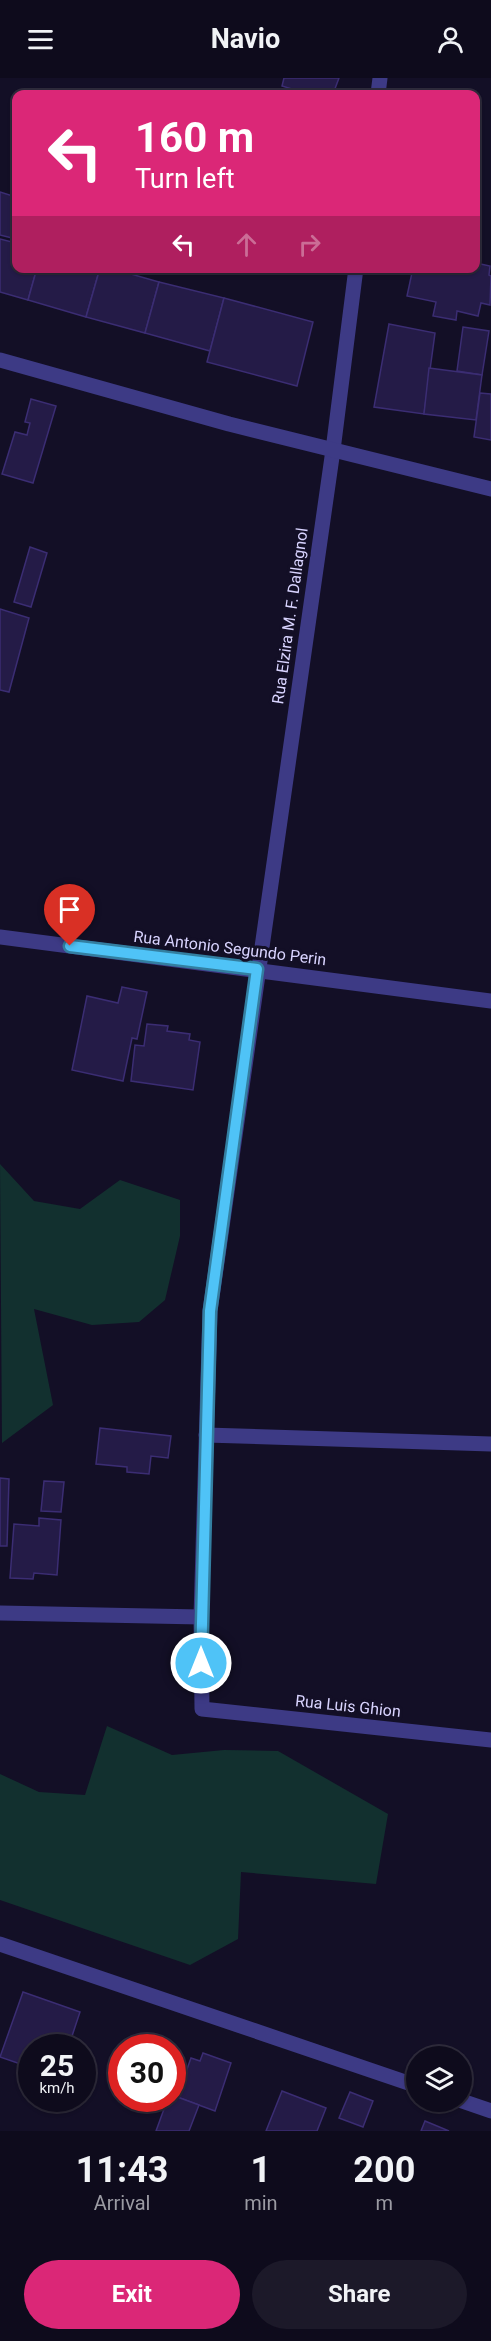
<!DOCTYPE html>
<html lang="en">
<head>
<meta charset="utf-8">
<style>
  body { margin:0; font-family:Roboto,sans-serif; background:#1c1929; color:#f1f3f6; height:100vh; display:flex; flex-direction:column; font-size:22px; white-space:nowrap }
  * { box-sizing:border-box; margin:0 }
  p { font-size:20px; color:#9b9ba3 }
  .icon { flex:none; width:33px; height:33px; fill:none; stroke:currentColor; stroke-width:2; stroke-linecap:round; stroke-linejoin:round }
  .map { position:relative; height:2053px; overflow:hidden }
  .details { display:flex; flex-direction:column; background:#0e0b1c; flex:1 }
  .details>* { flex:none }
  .banner { position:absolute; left:12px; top:12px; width:468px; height:183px; border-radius:12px; box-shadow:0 2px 4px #0004,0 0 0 2px #2e2b3b; background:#db2777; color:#fff; overflow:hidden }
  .fabs { position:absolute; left:406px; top:1968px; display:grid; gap:12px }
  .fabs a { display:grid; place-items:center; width:66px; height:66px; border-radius:50%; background:#0e0b1c; box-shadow:0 2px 4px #0004,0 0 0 2px #2e2b3b; font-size:30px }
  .speed { position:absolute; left:18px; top:1956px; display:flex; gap:12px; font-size:30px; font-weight:700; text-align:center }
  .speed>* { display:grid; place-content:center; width:78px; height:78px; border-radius:50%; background:#0e0b1c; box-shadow:0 2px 4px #0004,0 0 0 2px #2e2b3b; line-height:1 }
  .speed small { font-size:15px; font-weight:400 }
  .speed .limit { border:9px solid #d22; background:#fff; color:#111 }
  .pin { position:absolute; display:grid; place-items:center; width:51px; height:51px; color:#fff; margin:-62px -26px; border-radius:50% 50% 50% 0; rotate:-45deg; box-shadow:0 0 6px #0007 }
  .pin .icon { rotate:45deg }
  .me { position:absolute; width:66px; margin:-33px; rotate:0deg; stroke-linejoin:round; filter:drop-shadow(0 0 4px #0008) }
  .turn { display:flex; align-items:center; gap:21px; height:126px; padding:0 24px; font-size:27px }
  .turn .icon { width:78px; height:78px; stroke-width:2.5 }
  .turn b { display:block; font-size:42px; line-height:51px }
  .lanes { display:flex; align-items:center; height:57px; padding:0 24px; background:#0003; justify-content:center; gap:30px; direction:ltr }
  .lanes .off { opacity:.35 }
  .eta { display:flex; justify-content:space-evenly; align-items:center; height:102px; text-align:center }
  .eta b { font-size:36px; font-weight:700; line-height:42px }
  .button { display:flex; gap:12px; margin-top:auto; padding:12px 24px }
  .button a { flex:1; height:69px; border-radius:36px; background:#db2777; color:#fff; font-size:24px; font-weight:700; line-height:69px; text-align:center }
  .button a+a { background:#1c1929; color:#f1f3f6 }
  header { display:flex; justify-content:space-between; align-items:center; height:78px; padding:0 24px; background:#0e0b1c; font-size:27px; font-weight:700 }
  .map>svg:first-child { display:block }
  .green { fill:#12302f }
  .building { fill:#241b47; stroke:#3b2d73; stroke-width:1.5 }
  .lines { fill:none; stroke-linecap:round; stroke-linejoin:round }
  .street { stroke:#3d3a85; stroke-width:15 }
  .route-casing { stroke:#337fa1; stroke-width:15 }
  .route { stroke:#4fc3f7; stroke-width:10 }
  .labels { text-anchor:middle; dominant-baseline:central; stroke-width:6; stroke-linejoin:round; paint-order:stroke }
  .street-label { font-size:16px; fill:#d9d4ff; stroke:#130f26 }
</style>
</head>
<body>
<header><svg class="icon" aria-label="menu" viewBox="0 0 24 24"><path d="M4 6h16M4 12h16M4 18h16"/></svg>Navio<svg class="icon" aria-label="person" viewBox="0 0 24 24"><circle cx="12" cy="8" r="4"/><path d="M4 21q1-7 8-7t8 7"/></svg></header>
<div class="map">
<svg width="491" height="2053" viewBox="0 0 491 2053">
  <rect width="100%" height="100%" fill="#130f26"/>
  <g class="green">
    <path d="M0,1086L34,1123L80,1131L120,1102L180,1122V1158L165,1222L139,1244L92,1247L34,1231L53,1327L2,1365Z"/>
    <path d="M107,1648L172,1677L224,1672L278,1673L388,1736L376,1806L241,1794L238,1861L190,1887L0,1822V1696L39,1714L85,1717Z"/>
  </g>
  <g class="building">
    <path d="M284,0H339L333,16H308L282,8Z"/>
    <path d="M0,114L16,119V161L0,157Z"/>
    <path d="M0,161L16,165V190H37L28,222L0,214Z"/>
    <path d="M476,185L490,188L489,197L491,198L490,227L481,225L478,238L457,233L456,242L433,238L436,224L407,218L413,190H476Z"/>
    <path d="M37,190H100L86,239L28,222Z"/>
    <path d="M100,190H110L159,204L145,255L86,239Z"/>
    <path d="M159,204L224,220L210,273L145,255Z"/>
    <path d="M224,220L313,244L297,308L207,284Z"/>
    <path d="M389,246L435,255L424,336L374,329Z"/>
    <path d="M463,249L489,253L482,297L457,293Z"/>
    <path d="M429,290L482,297L476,342L424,336Z"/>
    <path d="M480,315L491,316V362L474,359Z"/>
    <path d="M31,321L56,328L33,405L2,396L15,354L27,357L30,345L25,344Z"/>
    <path d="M30,469L47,475L31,529L14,524Z"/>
    <path d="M0,531L29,540L9,614L0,612Z"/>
    <path d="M122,909L147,914L137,961L132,960L123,1003L72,992L87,918L118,925Z"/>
    <path d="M147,946L168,948L167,953L190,956L189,962L200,964L193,1012L131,1003L135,967L144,968Z"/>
    <path d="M100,1350L171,1358L168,1380L151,1378L149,1396L127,1394V1389L96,1386Z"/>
    <path d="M0,1400L9,1401L7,1468H0Z"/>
    <path d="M44,1403L64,1404L61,1434L41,1433Z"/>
    <path d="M39,1440L61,1442L57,1497L34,1495L33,1501L10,1500L14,1446L39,1448Z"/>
    <path d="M23,1914L80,1934L68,1970H32V1990L0,1979Z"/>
    <path d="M203,1975L231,1985L215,2033L177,2019L191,1980L200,1983Z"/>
    <path d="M282,2013L326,2030L317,2053H266Z"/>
    <path d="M350,2014L373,2023L363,2049L339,2040Z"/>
    <path d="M172,2017L199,2027L189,2053H156L168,2020H172Z"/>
    <path d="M425,2043L449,2053H421Z"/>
  </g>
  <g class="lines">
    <g class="street">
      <path d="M378,16L380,0"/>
      <path d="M356,190L333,372L210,1233L201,1539L202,1631L491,1662"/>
      <path d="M0,282L229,346L491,411"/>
      <path d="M0,859L491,923"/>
      <path d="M206,1357L491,1366"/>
      <path d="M0,1535L201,1539"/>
      <path d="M0,1866L417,2008"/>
      <path d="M462,2023L491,2033"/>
    </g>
  </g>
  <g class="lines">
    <g class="route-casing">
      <path id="route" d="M70,868L257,891L210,1233L201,1585"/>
    </g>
    <use href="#route" class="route"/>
  </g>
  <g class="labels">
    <g class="street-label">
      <text transform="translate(290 538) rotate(-82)">Rua Elzira M. F. Dallagnol</text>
      <text transform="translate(230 870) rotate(7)">Rua Antonio Segundo Perin</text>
      <text transform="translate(348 1628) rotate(6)">Rua Luis Ghion</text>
    </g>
  </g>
</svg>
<div class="fabs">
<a><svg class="icon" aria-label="layers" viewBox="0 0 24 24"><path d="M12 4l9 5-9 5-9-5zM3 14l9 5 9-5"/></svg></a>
</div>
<div class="speed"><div>25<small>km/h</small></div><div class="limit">30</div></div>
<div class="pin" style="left:70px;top:868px;background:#d93025"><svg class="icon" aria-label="arrive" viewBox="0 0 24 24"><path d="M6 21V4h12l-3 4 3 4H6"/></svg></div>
<svg class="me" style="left:201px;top:1585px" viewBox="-20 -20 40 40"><circle r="17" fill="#4fc3f7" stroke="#fff" stroke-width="3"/><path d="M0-11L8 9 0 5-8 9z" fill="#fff"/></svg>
<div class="banner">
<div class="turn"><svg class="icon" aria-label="left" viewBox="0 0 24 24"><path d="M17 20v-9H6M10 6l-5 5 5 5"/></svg><div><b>160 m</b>Turn left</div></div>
<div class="lanes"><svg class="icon" aria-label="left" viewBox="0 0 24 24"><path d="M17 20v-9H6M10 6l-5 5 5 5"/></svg><svg class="icon off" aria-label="ahead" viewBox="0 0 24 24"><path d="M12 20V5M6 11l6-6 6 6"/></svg><svg class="icon off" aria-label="right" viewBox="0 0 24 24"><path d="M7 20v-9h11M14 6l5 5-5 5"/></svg></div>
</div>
</div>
<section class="details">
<div class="eta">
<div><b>11:43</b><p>Arrival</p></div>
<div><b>1</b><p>min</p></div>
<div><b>200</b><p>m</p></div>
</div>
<div class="button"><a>Exit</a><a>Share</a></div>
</section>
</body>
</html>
